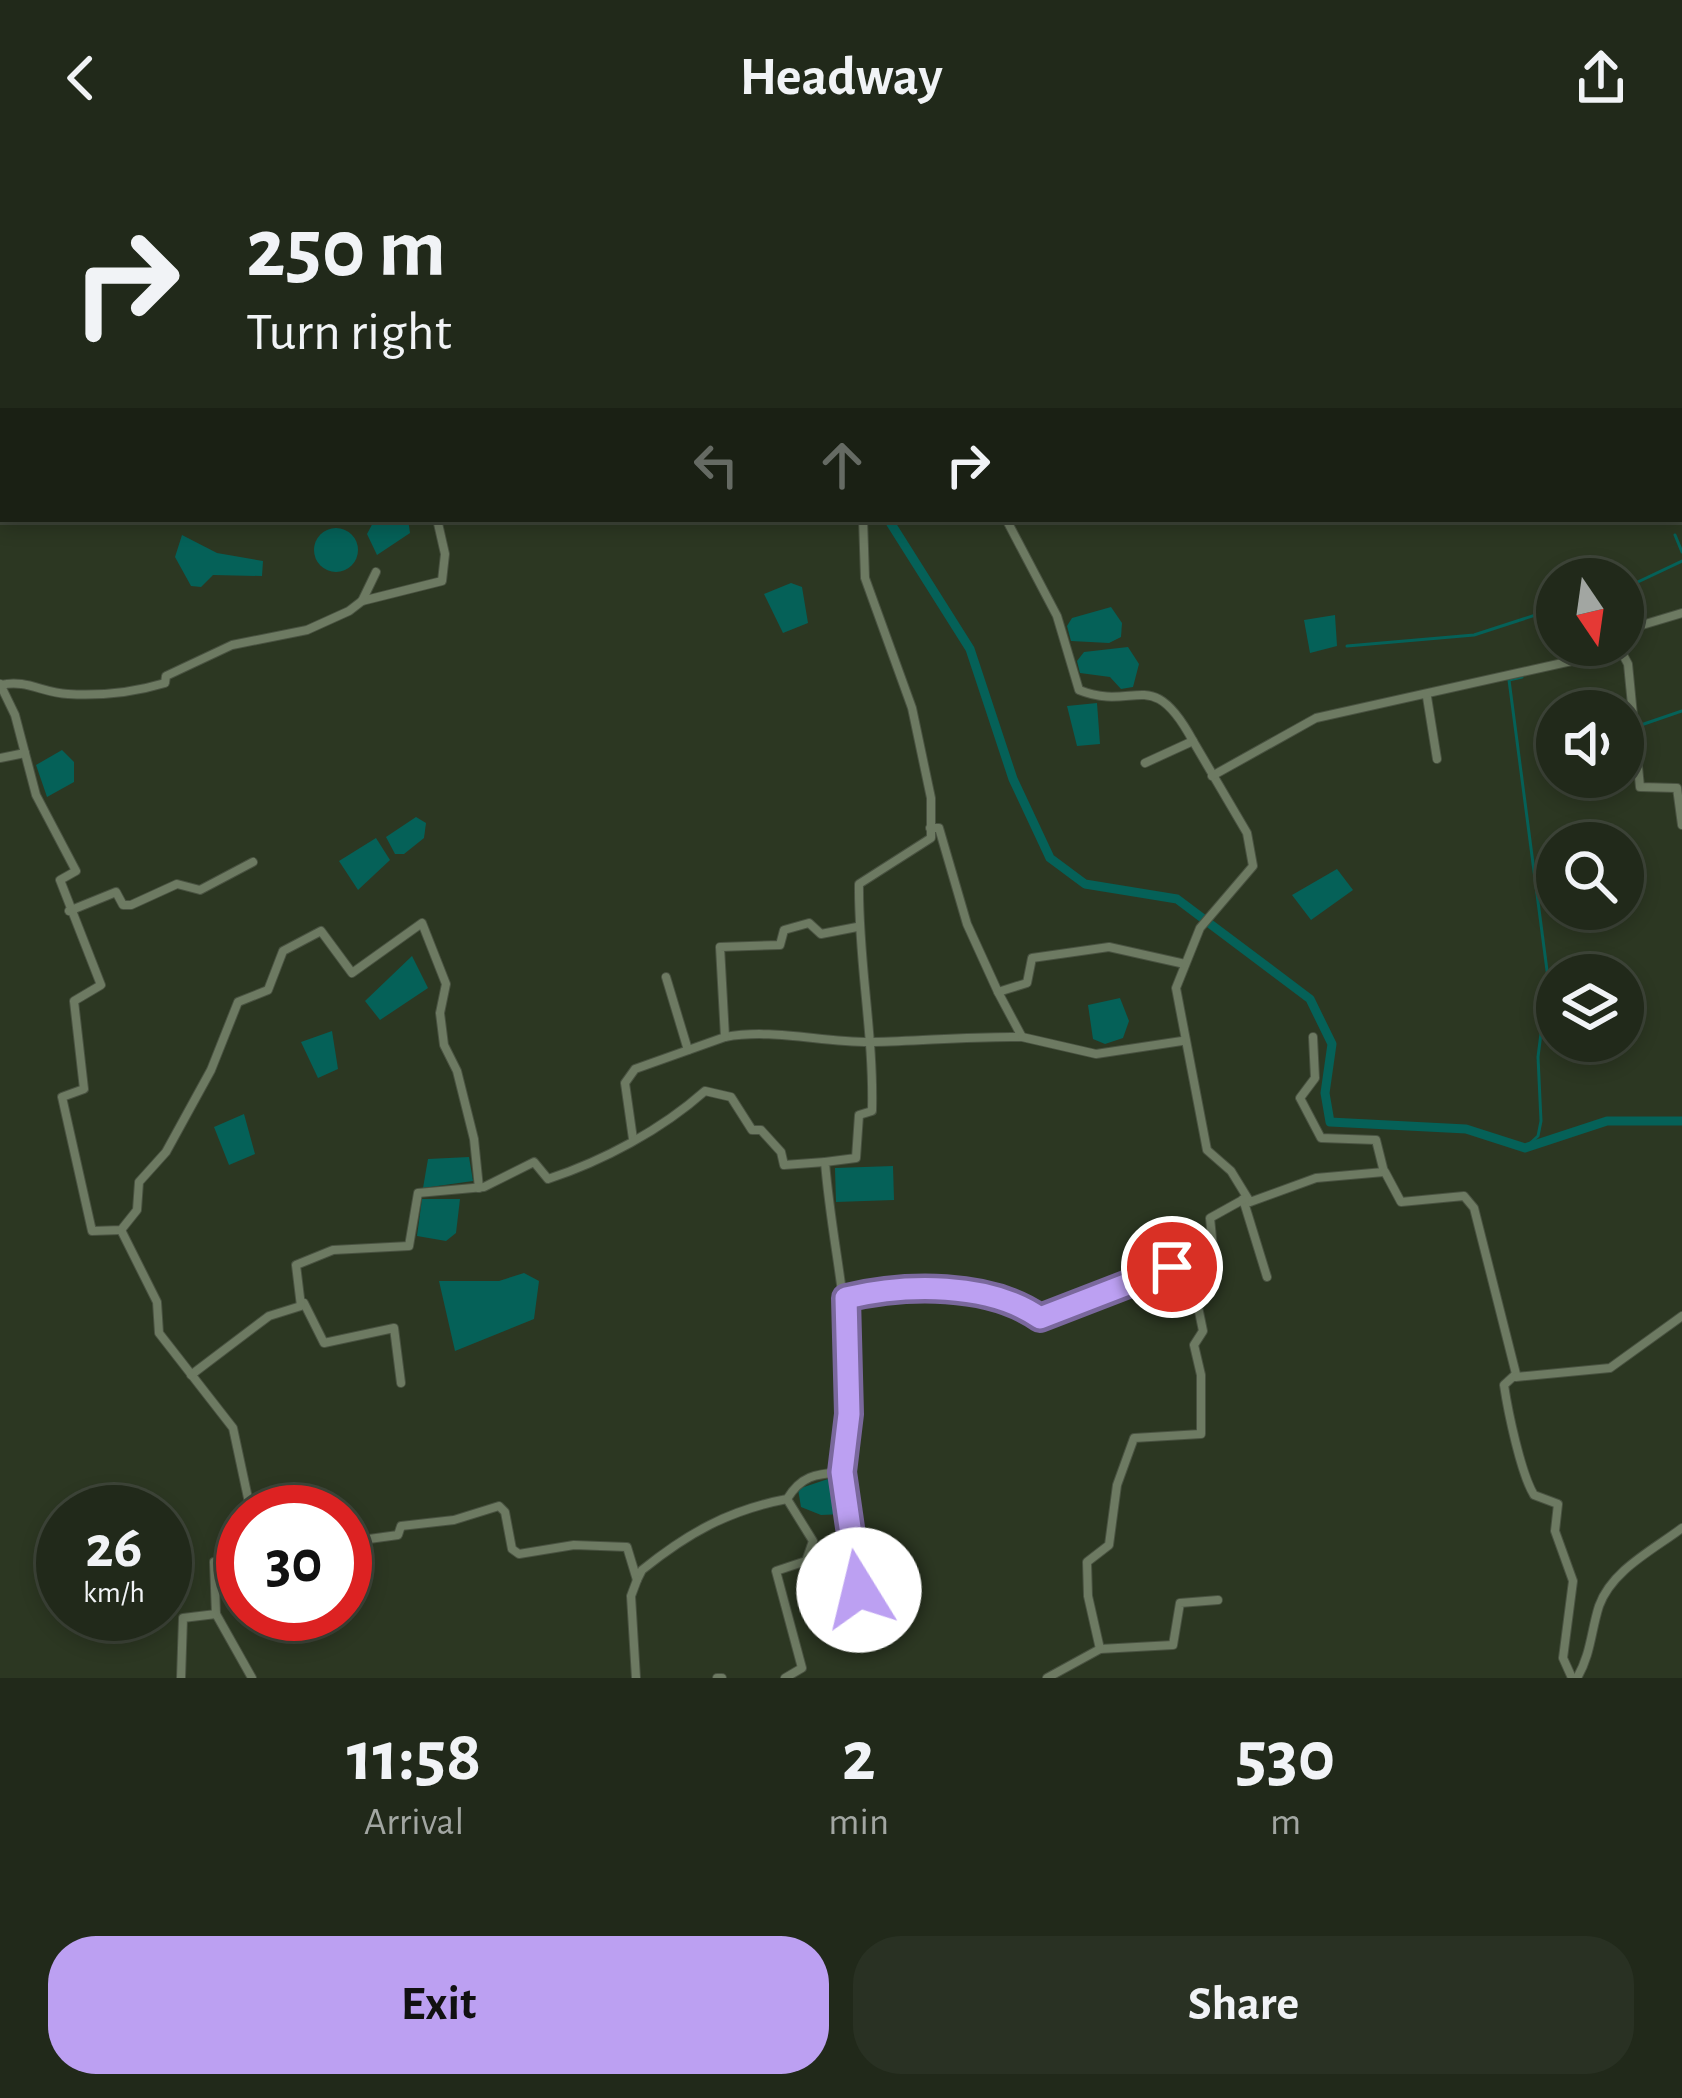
<!DOCTYPE html>
<html lang="en">
<head>
<meta charset="utf-8">
<style>
  body { margin:0; font-family:"Alegreya Sans",sans-serif; background:#293123; color:#f1f3f6; height:100vh; display:flex; flex-direction:column; font-size:45px; white-space:nowrap }
  * { box-sizing:border-box; margin:0 }
  p { font-size:39px; color:#a2a6a2 }
  .icon { flex:none; width:66px; height:66px; fill:none; stroke:currentColor; stroke-width:2; stroke-linecap:round; stroke-linejoin:round }
  .map { position:relative; height:1522px; overflow:hidden }
  .side { display:flex; flex-direction:column; background:#21291a; flex:1 }
  .side>* { flex:none }
  .banner { position:absolute; left:0px; top:0px; width:1683px; height:366px; box-shadow:0 6px 18px #0003,0 0 0 3px #3e4539; background:#21291a; color:#f1f3f6; overflow:hidden }
  .needle { width:78px; rotate:167deg }
  .buttons { position:absolute; left:1536px; top:402px; display:grid; gap:24px }
  .buttons a { display:grid; place-items:center; width:108px; height:108px; border-radius:50%; background:#21291a; box-shadow:0 6px 18px #0003,0 0 0 3px #3e4539; font-size:60px }
  .speed { position:absolute; left:36px; top:1329px; display:flex; gap:24px; font-size:60px; font-weight:700; text-align:center }
  .speed>* { display:grid; place-content:center; width:156px; height:156px; border-radius:50%; background:#21291a; box-shadow:0 6px 18px #0003,0 0 0 3px #3e4539; line-height:1 }
  .speed small { font-size:30px; font-weight:400 }
  .speed .limit { border:18px solid #d22; background:#fff; color:#111 }
  .pin { position:absolute; display:grid; place-items:center; width:102px; height:102px; color:#fff; margin:-51px; border:6px solid #fff; border-radius:50%; box-shadow:0 3px 12px #0007 }
  .me { position:absolute; width:132px; margin:-66px; rotate:351deg; stroke-linejoin:round; filter:drop-shadow(0 0 9px #0008) }
  .turn { display:flex; align-items:center; gap:42px; height:252px; padding:0 48px; font-size:54px }
  .turn .icon { width:156px; height:156px; stroke-width:2.5 }
  .turn b { display:block; font-size:84px; line-height:102px }
  .lanes { display:flex; align-items:center; height:114px; padding:0 48px; background:#0003; justify-content:center; gap:60px; direction:ltr }
  .lanes .off { opacity:.35 }
  .eta { display:flex; justify-content:space-evenly; align-items:center; height:204px; text-align:center }
  .eta b { font-size:72px; font-weight:600; line-height:84px }
  .action { display:flex; gap:24px; margin-top:auto; padding:24px 48px }
  .action a { flex:1; height:138px; border-radius:48px; background:#bca0f2; color:#111; font-size:48px; font-weight:600; line-height:138px; text-align:center }
  .action a+a { background:#293123; color:#f1f3f6 }
  header { display:flex; justify-content:space-between; align-items:center; height:156px; padding:0 48px; background:#21291a; font-size:54px; font-weight:600 }
  .map>svg:first-child { display:block }
  .water { fill:#056158 }
  .lines { fill:none; stroke-linecap:round; stroke-linejoin:round }
  .stream { stroke:#056158; stroke-width:3 }
  .canal { stroke:#056158; stroke-width:9 }
  .street-casing { stroke:#495241; stroke-width:10 }
  .highway-casing { stroke:#495241; stroke-width:15 }
  .street { stroke:#6d7a62; stroke-width:8 }
  .highway { stroke:#8d8512; stroke-width:12 }
  .route-casing { stroke:#7a689d; stroke-width:30 }
  .route { stroke:#bca0f2; stroke-width:21 }
</style>
</head>
<body>
<header><svg class="icon" aria-label="back" viewBox="0 0 24 24"><path d="M15 5l-7 7 7 7"/></svg>Headway<svg class="icon" aria-label="share" viewBox="0 0 24 24"><path d="M12 15V3M7 8l5-5 5 5M5 13v7h14v-7"/></svg></header>
<div class="map">
<svg width="1682" height="1522" viewBox="0 0 1682 1522">
  <rect width="100%" height="100%" fill="#2c3722"/>
  <g class="water">
    <path d="M375,363H408L410,377L377,399L367,378Z"/>
    <circle cx="336" cy="394" r="22"/>
    <path d="M182,379L217,397L263,405L262,420L213,419L201,431L191,430L175,401Z"/>
    <path d="M791,427L802,431L808,467L783,477L764,438Z"/>
    <path d="M1111,451L1122,467L1121,481L1109,487L1071,485L1067,470L1072,462Z"/>
    <path d="M1335,459L1337,490L1310,497L1304,464Z"/>
    <path d="M1128,491L1139,508L1133,531L1121,533L1110,521L1080,517L1077,505L1084,496Z"/>
    <path d="M1097,547L1100,588L1077,590L1067,550Z"/>
    <path d="M62,594L74,606V626L47,641L36,609Z"/>
    <path d="M416,661L426,667L424,682L404,698H395L386,681Z"/>
    <path d="M376,682L390,704L358,734L339,705Z"/>
    <path d="M1337,713L1353,734L1311,764L1292,739Z"/>
    <path d="M412,800L428,832L380,864L365,845Z"/>
    <path d="M1120,842L1129,865L1123,882L1105,888L1093,883L1088,849Z"/>
    <path d="M332,875L338,913L318,922L301,886Z"/>
    <path d="M244,958L255,998L229,1009L214,971Z"/>
    <path d="M469,1001L473,1025L423,1032L428,1003Z"/>
    <path d="M893,1010L894,1044L836,1046L835,1012Z"/>
    <path d="M422,1043H460L456,1077L446,1085L417,1080Z"/>
    <path d="M524,1117L539,1125L534,1163L455,1195L439,1125H499Z"/>
    <path d="M831,1322L844,1358L821,1359L801,1351L798,1333Z"/>
  </g>
  <g class="lines">
    <g class="stream">
      <path d="M1675,379L1682,396"/>
      <path d="M1623,433L1682,405"/>
      <path d="M1347,490L1474,479L1557,452"/>
      <path d="M1522,521L1509,524L1548,822L1538,901L1541,965L1538,980L1525,992"/>
      <path d="M1641,569L1682,555"/>
    </g>
    <g class="canal">
      <path d="M663,0L665,3"/>
      <path d="M888,363L970,493L1013,623L1050,702L1085,728L1177,743L1310,843L1332,888L1325,937L1330,966L1466,973L1525,992L1607,965H1682"/>
    </g>
    <g class="street-casing">
      <g id="street">
        <path d="M611,0L612,3"/>
        <path d="M820,0L821,3"/>
        <path d="M0,307H3"/>
        <path d="M1006,363L1057,460L1079,534C1136,557 1151,507 1193,585L1145,607"/>
        <path d="M362,445L442,425L445,398L437,363"/>
        <path d="M1621,495L1628,508L1640,631L1677,632L1682,669"/>
        <path d="M0,528L15,559L36,639L76,715L60,724L101,829L74,845L84,933L62,941L92,1075L121,1074L137,1054L139,1026L166,996L211,914L238,846L268,834L283,795L321,775L352,817L422,767L446,828L440,857L444,889L457,915L474,983L479,1032"/>
        <path d="M1,529C26,523 43,537 68,538C102,540 132,537 165,527L166,520L232,489L307,474L349,455L362,445L376,416"/>
        <path d="M1427,541L1437,603"/>
        <path d="M1193,585L1247,677L1253,710L1200,772L1176,832L1207,994L1231,1015L1250,1046L1316,1022L1384,1016L1376,984L1321,982L1300,942L1315,922L1313,881"/>
        <path d="M0,602L25,597"/>
        <path d="M1212,620L1316,562L1621,494L1632,472L1682,457"/>
        <path d="M930,672H939L967,768L998,836"/>
        <path d="M69,755L116,736L123,749H131L177,728L200,734L253,706"/>
        <path d="M666,821L688,894"/>
        <path d="M725,881C774,872 823,887 873,886C923,885 971,880 1022,881L998,836L1027,827L1032,802L1109,791L1185,808"/>
        <path d="M1022,881L1096,898L1182,885"/>
        <path d="M633,983L625,927L635,913L725,881L720,791L780,789L784,774L809,767L821,778L857,771"/>
        <path d="M1385,1016L1401,1046L1464,1040L1474,1052L1516,1218L1504,1229C1508,1256 1521,1318 1534,1339L1558,1348L1555,1375L1573,1425L1563,1502L1572,1522"/>
        <path d="M1243,1043L1267,1121"/>
        <path d="M121,1074L157,1146L159,1177L233,1272L251,1356"/>
        <path d="M846,1142C905,1128 989,1126 1039,1163L1132,1123L1214,1102L1210,1062L1246,1042"/>
        <path d="M304,1147L324,1187L394,1172L401,1227"/>
        <path d="M191,1219L269,1160L301,1150L296,1109L333,1094L409,1090L418,1037L484,1031L534,1006L548,1023C603,1005 661,974 705,935L731,941L752,974H761L781,996L784,1009L825,1006"/>
        <path d="M1516,1221L1610,1212L1682,1160"/>
        <path d="M841,1316C866,1214 833,1108 825,1006L856,1002L859,959L872,955C874,878 858,804 859,728L931,682V642L912,552L865,422L863,363"/>
        <path d="M369,1383L398,1379L401,1370L454,1364L499,1350L505,1356L512,1393L519,1398L574,1389L627,1391L637,1424L642,1414C688,1377 729,1354 787,1343C801,1320 815,1318 841,1316L861,1454"/>
        <path d="M216,1458L252,1522"/>
        <path d="M1100,1493L1173,1489L1180,1447L1218,1444"/>
        <path d="M181,1522L183,1462L216,1458L214,1406L243,1400"/>
        <path d="M636,1522L631,1440L637,1424"/>
        <path d="M717,1522H722"/>
        <path d="M785,1522L802,1512L776,1415L806,1405L813,1385L787,1343"/>
        <path d="M1047,1522L1100,1493L1088,1440L1087,1406L1109,1389L1117,1329L1134,1282L1201,1278V1219L1194,1189L1203,1175L1189,1107"/>
        <path d="M1577,1522C1591,1498 1591,1475 1599,1450C1612,1414 1653,1394 1682,1372"/>
      </g>
    </g>
    <g class="highway-casing">
      <g id="highway">
        <path d="M54,3L55,0"/>
        <path d="M0,181L3,173"/>
      </g>
    </g>
    <use href="#street" class="street"/>
    <use href="#highway" class="highway"/>
  </g>
  <g class="lines">
    <g class="route-casing">
      <path id="route" d="M859,1434L842,1316L849,1258L846,1142C905,1128 989,1126 1040,1162L1172,1111"/>
    </g>
    <use href="#route" class="route"/>
  </g>
</svg>
<div class="buttons">
<a><svg class="needle" viewBox="-14 -14 28 28"><path d="M0-13l5 13h-10z" fill="#e53935"/><path d="M0 13l5-13h-10z" fill="#a2a6a2"/></svg></a>
<a><svg class="icon" aria-label="sound" viewBox="0 0 24 24"><path d="M4 9h4l5-4v14l-5-4H4zM17 9q2 3 0 6"/></svg></a>
<a><svg class="icon" aria-label="search" viewBox="0 0 24 24"><circle cx="10" cy="10" r="6"/><path d="M15 15l6 6"/></svg></a>
<a><svg class="icon" aria-label="layers" viewBox="0 0 24 24"><path d="M12 4l9 5-9 5-9-5zM3 14l9 5 9-5"/></svg></a>
</div>
<div class="speed"><div>26<small>km/h</small></div><div class="limit">30</div></div>
<div class="pin" style="left:1172px;top:1111px;background:#d93025"><svg class="icon" aria-label="arrive" viewBox="0 0 24 24"><path d="M6 21V4h12l-3 4 3 4H6"/></svg></div>
<svg class="me" style="left:859px;top:1434px" viewBox="-20 -20 40 40"><circle r="19" fill="#fff"/><path d="M0-13L10 11 0 6-10 11z" fill="#bca0f2"/></svg>
<div class="banner">
<div class="turn"><svg class="icon" aria-label="right" viewBox="0 0 24 24"><path d="M7 20v-9h11M14 6l5 5-5 5"/></svg><div><b>250 m</b>Turn right</div></div>
<div class="lanes"><svg class="icon off" aria-label="left" viewBox="0 0 24 24"><path d="M17 20v-9H6M10 6l-5 5 5 5"/></svg><svg class="icon off" aria-label="ahead" viewBox="0 0 24 24"><path d="M12 20V5M6 11l6-6 6 6"/></svg><svg class="icon" aria-label="right" viewBox="0 0 24 24"><path d="M7 20v-9h11M14 6l5 5-5 5"/></svg></div>
</div>
</div>
<section class="side">
<div class="eta">
<div><b>11:58</b><p>Arrival</p></div>
<div><b>2</b><p>min</p></div>
<div><b>530</b><p>m</p></div>
</div>
<div class="action"><a>Exit</a><a>Share</a></div>
</section>
</body>
</html>
